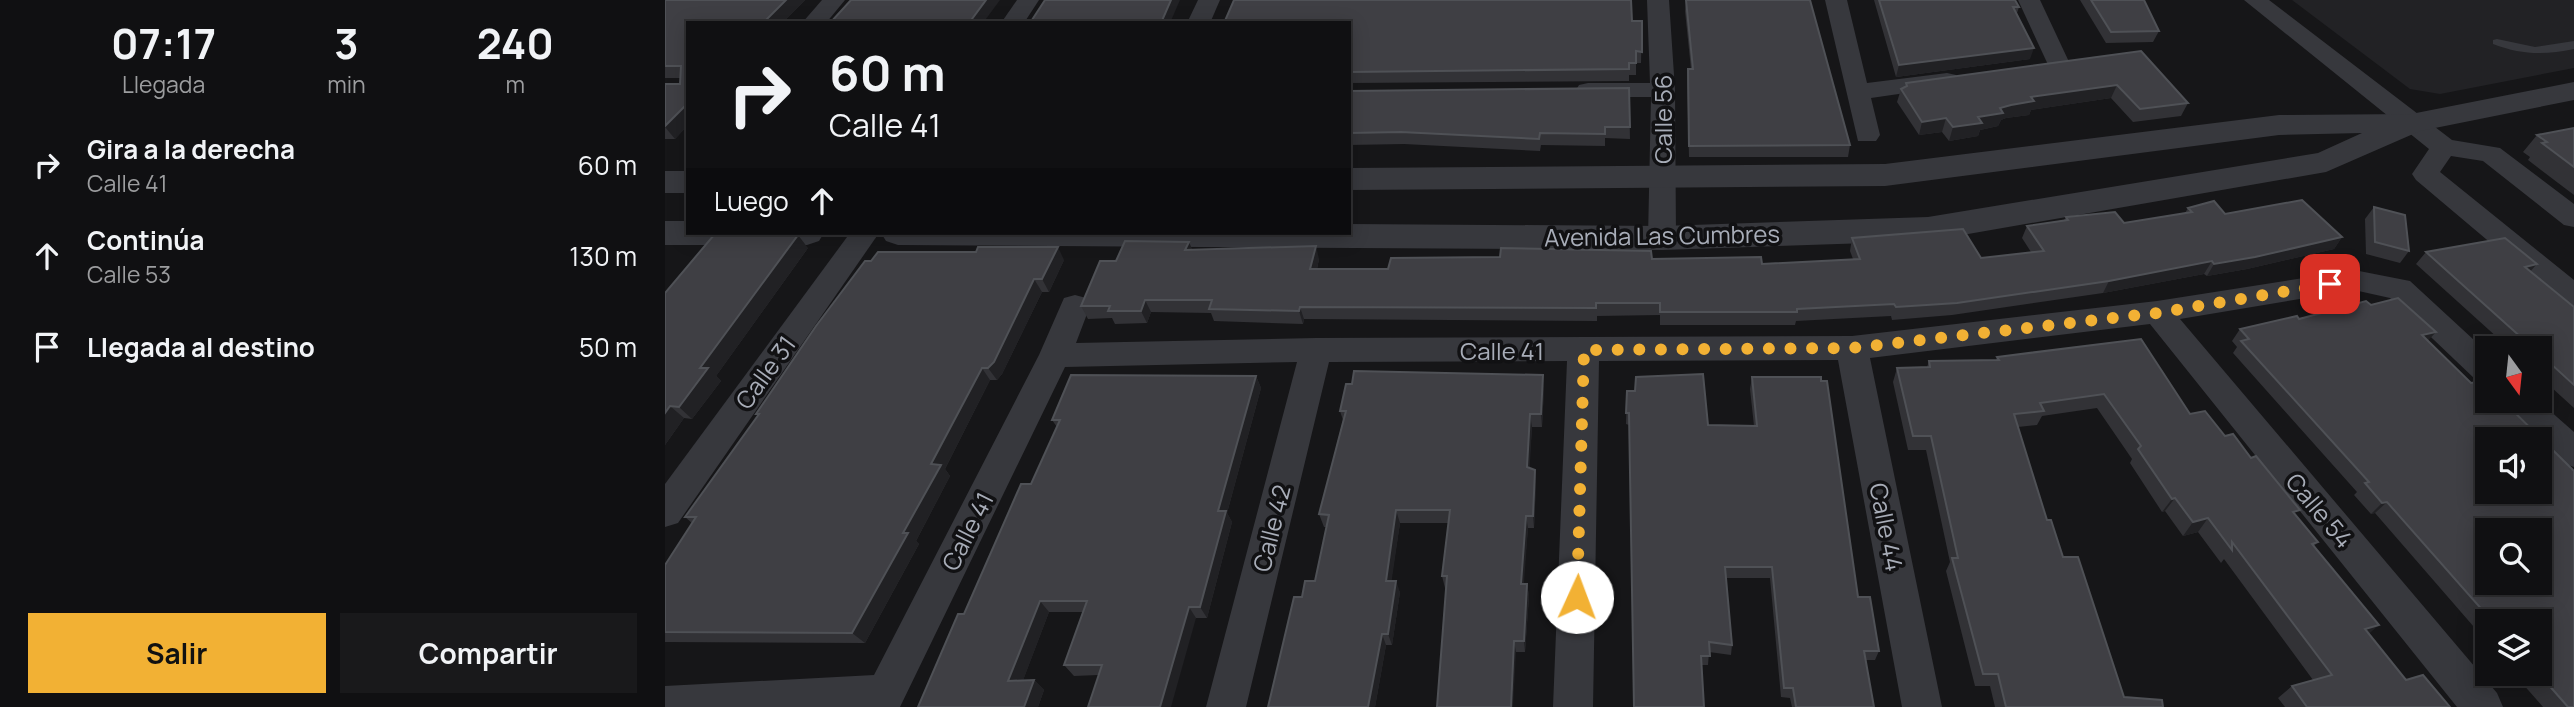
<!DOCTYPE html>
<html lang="es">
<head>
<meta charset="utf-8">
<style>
  body { margin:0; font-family:Manrope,sans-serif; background:#19191b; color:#f1f3f6; height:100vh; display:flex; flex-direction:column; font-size:26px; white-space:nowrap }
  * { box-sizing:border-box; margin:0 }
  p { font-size:23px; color:#9c9d9f }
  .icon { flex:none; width:38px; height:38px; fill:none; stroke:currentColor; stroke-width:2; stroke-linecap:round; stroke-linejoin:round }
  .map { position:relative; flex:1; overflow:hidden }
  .details { display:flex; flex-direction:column; background:#101012; width:665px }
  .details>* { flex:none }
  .hud { position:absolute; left:21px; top:21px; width:665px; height:214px; border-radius:0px; box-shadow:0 4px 18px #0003,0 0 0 2px #303032; background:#101012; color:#f1f3f6; overflow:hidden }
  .needle { width:46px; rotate:165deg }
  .buttons { position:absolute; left:1810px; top:336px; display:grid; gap:14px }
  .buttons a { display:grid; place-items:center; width:77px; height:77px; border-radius:0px; background:#101012; box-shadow:0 4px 18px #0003,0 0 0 2px #303032; font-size:35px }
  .pin { position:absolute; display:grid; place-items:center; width:60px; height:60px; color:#fff; margin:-30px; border-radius:14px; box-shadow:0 4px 10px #0006 }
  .me { position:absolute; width:77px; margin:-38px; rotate:2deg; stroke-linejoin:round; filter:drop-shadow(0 0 5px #0008) }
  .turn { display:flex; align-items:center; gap:24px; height:147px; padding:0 28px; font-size:32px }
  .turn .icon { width:91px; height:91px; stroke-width:2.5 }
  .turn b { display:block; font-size:49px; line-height:60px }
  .then { display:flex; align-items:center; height:66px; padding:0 28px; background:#0003; gap:14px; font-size:26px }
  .eta { display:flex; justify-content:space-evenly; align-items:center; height:119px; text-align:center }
  .eta b { font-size:42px; font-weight:700; line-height:49px }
  .button { display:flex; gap:14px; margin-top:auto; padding:14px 28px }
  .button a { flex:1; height:80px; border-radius:0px; background:#f2b134; color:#111; font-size:28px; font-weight:700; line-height:80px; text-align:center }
  .button a+a { background:#19191b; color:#f1f3f6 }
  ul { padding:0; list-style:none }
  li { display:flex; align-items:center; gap:21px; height:91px; padding:0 28px }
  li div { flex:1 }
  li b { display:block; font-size:26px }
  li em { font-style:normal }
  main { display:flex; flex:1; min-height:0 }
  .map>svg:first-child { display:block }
  .built { fill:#222225 }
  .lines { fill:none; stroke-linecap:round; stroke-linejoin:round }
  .service { fill:#37383d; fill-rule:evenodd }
  .minor { fill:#37383d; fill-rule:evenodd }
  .tertiary { fill:#37383d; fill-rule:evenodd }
  .wall { fill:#323236 }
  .shaded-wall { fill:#212124 }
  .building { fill:#3f3f44; stroke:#4f5156; stroke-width:2; fill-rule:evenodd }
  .route { stroke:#f2b134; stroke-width:12; stroke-dasharray:0 21.6 }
  .labels { text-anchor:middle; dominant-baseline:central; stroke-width:7; stroke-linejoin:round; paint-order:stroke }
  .street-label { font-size:24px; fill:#a8adb8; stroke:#111113 }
</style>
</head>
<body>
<main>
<section class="details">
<div class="eta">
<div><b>07:17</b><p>Llegada</p></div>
<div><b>3</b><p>min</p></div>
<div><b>240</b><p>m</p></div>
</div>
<ul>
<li><svg class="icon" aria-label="right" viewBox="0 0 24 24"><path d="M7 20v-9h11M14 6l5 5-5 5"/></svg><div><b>Gira a la derecha</b><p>Calle 41</p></div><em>60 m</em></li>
<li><svg class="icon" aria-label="ahead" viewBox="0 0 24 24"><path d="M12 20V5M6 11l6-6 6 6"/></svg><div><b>Continúa</b><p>Calle 53</p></div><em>130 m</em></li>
<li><svg class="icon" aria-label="arrive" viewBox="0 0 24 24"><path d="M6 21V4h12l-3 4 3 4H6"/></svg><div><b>Llegada al destino</b></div><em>50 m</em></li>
</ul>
<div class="button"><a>Salir</a><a>Compartir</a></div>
</section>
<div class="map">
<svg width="1909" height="707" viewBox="0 0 1909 707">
  <rect width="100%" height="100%" fill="#161618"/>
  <path class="built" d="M1627,0H1909V68L1775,94L1745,89Z"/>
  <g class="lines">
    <path class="service" d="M1832,39L1870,47L1909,41V49C1879,55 1857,55 1828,44V40Z"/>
    <g class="minor">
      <path d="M157,0H180L161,23H137Z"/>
      <path d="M352,0H374L359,23H336Z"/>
      <path d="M533,0H555L545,23H522Z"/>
      <path d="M982,0H1004L1010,90L1011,238L1007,245L997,248L987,245L983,238L986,97H923L914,95L911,90L914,85L923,83H985Z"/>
      <path d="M1160,0H1182L1202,83L1282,73L1291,75L1294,80L1291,85L1282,87L1206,98L1215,135L1211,141H1193Z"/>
      <path d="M1353,0H1375L1405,64L1401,69H1385Z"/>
      <path d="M1579,0H1604L1787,140L1835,148L1909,204V227L1899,225L1818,161L1786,156L1775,172L1909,280V307L1898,304L1751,180L1747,174L1764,149Z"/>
      <path d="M185,233H214L13,523L0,527V484Z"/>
      <path d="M1689,270L1745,281L1822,352V383L1811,380L1725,298L1689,290L1515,319L1832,693L1838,707H1792L1485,324L1205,358L1277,707H1237L1173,360L934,361L928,707H888L902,361L664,362L581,707H541L632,362L400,367L235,707H0V686L209,675L374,355L399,298L410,295L421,298L425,306L411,343L651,338L1187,336L1492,301Z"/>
      <path d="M1837,401H1874L1909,432V467L1897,463L1841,410Z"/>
    </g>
    <g class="tertiary">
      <path d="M1909,82V100L1755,131L1661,172L1263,241L997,250L233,245L221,241L216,233H684V224L997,226L1263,217L1653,153L1697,133L1614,135L1220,186L684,190V168L1220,164L1614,115L1746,114Z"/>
      <rect x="0" y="171" width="23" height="22"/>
      <path d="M0,221H23V233H159L154,241L142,245H0Z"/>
    </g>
  </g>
  <g class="wall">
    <path d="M0,0H140L117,23L10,139H0V84H15V78H0Z"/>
    <path d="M1021,0L1185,145L1183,157H1024L1022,81L1023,69H1026L1020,11Z"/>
    <path d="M1209,0H1350L1354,7L1352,13L1365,59L1231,77Z"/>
    <path d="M1415,0H1479L1494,31L1488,42L1441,43Z"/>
    <path d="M977,21L976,63H971V75H964V81L684,83V23Z"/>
    <path d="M1476,51L1523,103L1516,116L1468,122L1446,98L1366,110L1364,115L1341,118L1336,120L1333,126L1315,130L1313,136L1284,141L1277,132L1254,135L1232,102L1236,89L1240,87L1241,83Z"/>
    <path d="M964,88L965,139L940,138V146L876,145L875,151L739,144L684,145V91Z"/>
    <path d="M1909,128V195L1863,160L1865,157L1858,152L1872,135Z"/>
    <path d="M1709,207L1744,251L1735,263L1701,254L1700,219Z"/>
    <path d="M1523,208L1560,214L1677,237L1669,249L1582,269L1542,276L1539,274L1438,293L1287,315L1227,320L1226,316L1131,321L1130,325H995V315L932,316V321L639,319L638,324L549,321L546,313L486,312L482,323L450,324L447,318L423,319L416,306L451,261L524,242L527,250L654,259L652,269H723L987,259L1097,264L1188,259L1185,251L1187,238L1316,258L1366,252L1357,238L1362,226L1399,220L1401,217L1459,223L1520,213Z"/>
    <path d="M143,248L51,376L56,381L27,419L19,418L0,445V293Z"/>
    <path d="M1761,252L1866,271L1909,307V408L1874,376V348H1844L1751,264Z"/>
    <path d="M399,260L384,292H377L337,374L332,380H325L280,469L285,476L251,541L254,544L200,643L0,642V565L27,523L20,517L93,416L91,414Z"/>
    <path d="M1706,305L1763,341L1909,707H1878L1849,674H1874V621H1822V642L1710,513L1706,514L1689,495L1692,492L1568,353L1572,347L1567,341L1575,329Z"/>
    <path d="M1332,357L1525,414L1560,436L1631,515L1653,542L1649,546L1704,634L1741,680L1785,707H1620L1613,698L1627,686L1648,680L1559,559L1556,563L1533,532L1518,536L1500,511L1497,512L1465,463L1467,459L1432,408L1377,416L1372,425L1353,427L1382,520L1459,697L1498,707H1330L1325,686H1310L1281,571L1285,562L1261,450H1243L1228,382L1232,368L1262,367L1264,361L1331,360Z"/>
    <path d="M591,376L596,388L562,513L567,522L542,618H531L433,675L409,676L399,665L418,612H384L358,680H369L379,690L373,707L299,614L366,484L392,427L387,420Z"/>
    <path d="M1087,377L1193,597L1214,651L1210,660H1200L1209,707H1127L1125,698L1116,697L1105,578H1061L1067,645L1066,655L1044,652L1043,665H1037L964,425L961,424L962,391H970L1043,425L1089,426L1085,389Z"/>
    <path d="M879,388L877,427H867L864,468L870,470L871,483L869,528H863L858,584H862L864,596L860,652H851L780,588L777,576L783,523H735L726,581L735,592L727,645H721L710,707H603L637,597L650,581L661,527H659L654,514L678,420L675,411Z"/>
  </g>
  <g class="shaded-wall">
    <path d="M121,0H140L117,23H98Z"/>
    <path d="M321,0H335L318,23H304Z"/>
    <path d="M506,0H515L505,23H496Z"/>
    <path d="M1369,48L1365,59L1231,77L1234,65Z"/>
    <path d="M1452,85L1446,98L1366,110L1364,115L1341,118L1336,120L1333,126L1315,130L1313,136L1284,141L1288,127L1335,108L1366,97Z"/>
    <path d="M23,103V125L10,139L0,127Z"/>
    <path d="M1281,118L1277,132L1254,135L1257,122Z"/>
    <path d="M133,235L143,248L51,376L56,381L27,419L14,407L35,368Z"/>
    <path d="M1677,237L1669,249L1582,269L1542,276L1549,264Z"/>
    <path d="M524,242L529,254L520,250Z"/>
    <path d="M651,246L654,259L649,282L645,269Z"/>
    <path d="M393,247L399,260L384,292L377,279Z"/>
    <path d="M1547,261L1539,274L1438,293L1444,281Z"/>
    <path d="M1872,264L1861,276L1860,267Z"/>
    <path d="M369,279L377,292L337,374L332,380L323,368Z"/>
    <path d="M480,300L486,312L482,323L476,311Z"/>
    <path d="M635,307L639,319L638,324L634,311Z"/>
    <path d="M1771,332L1760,344L1757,335Z"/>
    <path d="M317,368L325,380L280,469L285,476L251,541L254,544L200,643L187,633L266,464Z"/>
    <path d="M878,375L879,388L877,427L876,414Z"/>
    <path d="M591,376L596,388L562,513L567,522L542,618L535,607L553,511Z"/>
    <path d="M5,406L19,418L0,445V413Z"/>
    <path d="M865,414L867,427L864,480L862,467Z"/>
    <path d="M870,470L871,483L869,528L868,516Z"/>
    <path d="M1510,498L1500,511L1497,512L1507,499Z"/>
    <path d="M1722,502L1710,513L1706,514L1717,503Z"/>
    <path d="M731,510L735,523L725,592L721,581Z"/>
    <path d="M861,516L863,528L858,596L856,584Z"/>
    <path d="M1543,518L1533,532L1518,536L1528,522Z"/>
    <path d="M731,581L735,592L727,645L723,634Z"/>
    <path d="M862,584L864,596L860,652L859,641Z"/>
    <path d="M375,601L384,612L354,691L343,681Z"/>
    <path d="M524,607L531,618L506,707H495Z"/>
    <path d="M1714,625L1699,638L1700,629Z"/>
    <path d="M717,634L721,645L710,707H703Z"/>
    <path d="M849,641L851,652L848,707H846Z"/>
    <path d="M369,680L379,690L373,707H359Z"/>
  </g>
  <g class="building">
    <path d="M0,0H121L98,23H23V103L0,126V84H15L16,66H0Z"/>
    <path d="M186,0H321L304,23H165Z"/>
    <path d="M380,0H506L496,23H365Z"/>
    <path d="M569,0H966L967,21H977V52L971,51V63H964V69L684,72V23H559Z"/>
    <path d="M1021,0H1145L1185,145L1024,146L1023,69H1028Z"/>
    <path d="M1214,0H1350L1354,7H1348L1369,48L1234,65Z"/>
    <path d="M1426,0H1479L1494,31L1446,32Z"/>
    <path d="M1476,51L1523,103L1475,109L1452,85L1366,97L1369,101L1346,105L1335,108L1338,113L1313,117L1317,123L1288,127L1281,118L1257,122L1236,89L1242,86L1241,83Z"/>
    <path d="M964,88L965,127H940V134L875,133L874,139L736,132L684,133V91Z"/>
    <path d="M1909,128V167L1877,143L1882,142L1872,135Z"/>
    <path d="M1637,200L1677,237L1590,257L1549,264L1547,261L1444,281L1292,303L1231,307L1229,304L1132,309V312H995V303H931V308L635,307L634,311L544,309L547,300H480L476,311H443L445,306H416L435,261H451L460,241L524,242L520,250L651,246L645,269H723L726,258L835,257L836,248L986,251L987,259L1096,257L1097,264L1195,259L1187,238L1298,229L1316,258L1379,251L1362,226L1403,220L1401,217L1450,212L1459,223L1527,212L1523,208L1549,201L1560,214Z"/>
    <path d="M1709,207L1740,215L1744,251L1710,242Z"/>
    <path d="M49,235H133L35,368H43L14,407L5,406L0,413V293Z"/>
    <path d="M1840,238L1872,264L1860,267L1909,307V385L1874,353V348H1868L1761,252Z"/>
    <path d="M313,247H393L377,279H369L329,362L323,368H317L266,464L276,465L238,533H243L187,633L0,632V565L31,517H20L94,414H91L151,326L200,261H206L213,252H311Z"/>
    <path d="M1733,298L1771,332L1757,335L1806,383L1818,381L1822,385V401H1838L1909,471V707H1903L1874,674V621H1827L1722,502L1717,503L1700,483L1704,482L1576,341L1584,339L1575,329L1632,316L1634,319L1701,301L1706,305ZM1822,439H1874V492H1822ZM1822,530H1874V583H1822Z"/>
    <path d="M1476,339L1525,414L1540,411L1560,436L1568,434L1586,458L1591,456L1635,510L1628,512L1653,542L1647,544L1714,625L1700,629L1741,680L1758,675L1785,707H1642L1627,686L1667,675L1567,542V550L1543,518L1528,522L1510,498L1507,499L1473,449L1476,446L1439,394L1375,403L1379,411L1349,414L1382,520H1386L1398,557H1413L1459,697L1497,700L1498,707H1341L1333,674H1318L1287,558H1293L1266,436H1248L1232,368L1265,367L1264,361L1334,360L1332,357Z"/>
    <path d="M689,371L878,375L876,414H865L862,467L870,470L868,516H861L856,584H862L859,641H849L846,707H772L782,576H777L785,510H731L721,581H731L723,634H717L703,707H603L629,597H637L640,581H650L664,515L654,514L681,411H675L681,384H687Z"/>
    <path d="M1038,374L1043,425L1092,426L1087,377H1156V381H1162L1193,597H1205L1214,651H1199L1209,707H1131L1128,688H1119L1107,567H1060L1067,645L1044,642L1045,656H1036L1039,707H969L964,413H961L962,391H970L971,377Z"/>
    <path d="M406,375L591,376L553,511H561L535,607H524L495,707H423L437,665H399L422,601H375L343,681L369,680L359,707H253L293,614H299L356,484H366L395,420H387Z"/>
  </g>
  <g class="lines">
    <path class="route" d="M912,597L919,350L1187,348L1492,313L1665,284"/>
  </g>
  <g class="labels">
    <g class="street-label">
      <text transform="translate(997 119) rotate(-90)">Calle 56</text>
      <text transform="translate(997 235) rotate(-1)">Avenida Las Cumbres</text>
      <text x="837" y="350">Calle 41</text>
      <text transform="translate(100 372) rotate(-54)">Calle 31</text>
      <text transform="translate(1655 510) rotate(50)">Calle 54</text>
      <text transform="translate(1222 527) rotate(79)">Calle 44</text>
      <text transform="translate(606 528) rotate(-76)">Calle 42</text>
      <text transform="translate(302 531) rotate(-63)">Calle 41</text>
    </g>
  </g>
</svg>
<div class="buttons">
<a><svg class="needle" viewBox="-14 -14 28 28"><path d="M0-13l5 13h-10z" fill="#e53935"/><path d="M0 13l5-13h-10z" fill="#9c9d9f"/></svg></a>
<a><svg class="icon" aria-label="sound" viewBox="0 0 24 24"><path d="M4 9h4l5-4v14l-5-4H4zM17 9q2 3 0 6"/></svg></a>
<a><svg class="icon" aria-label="search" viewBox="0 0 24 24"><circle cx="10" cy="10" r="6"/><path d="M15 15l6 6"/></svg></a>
<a><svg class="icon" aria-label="layers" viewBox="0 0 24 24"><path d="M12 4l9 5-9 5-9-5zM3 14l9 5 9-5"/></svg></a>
</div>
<div class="pin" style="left:1665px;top:284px;background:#d93025"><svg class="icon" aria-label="arrive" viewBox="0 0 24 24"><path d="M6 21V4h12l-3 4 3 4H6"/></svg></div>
<svg class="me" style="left:912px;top:597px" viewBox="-20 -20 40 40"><circle r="19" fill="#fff"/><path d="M0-13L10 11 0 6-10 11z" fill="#f2b134"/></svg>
<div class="hud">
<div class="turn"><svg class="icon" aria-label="right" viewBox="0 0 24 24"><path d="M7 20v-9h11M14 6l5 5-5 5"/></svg><div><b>60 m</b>Calle 41</div></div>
<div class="then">Luego<svg class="icon" aria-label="ahead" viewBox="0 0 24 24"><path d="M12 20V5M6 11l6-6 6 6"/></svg></div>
</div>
</div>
</main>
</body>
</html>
